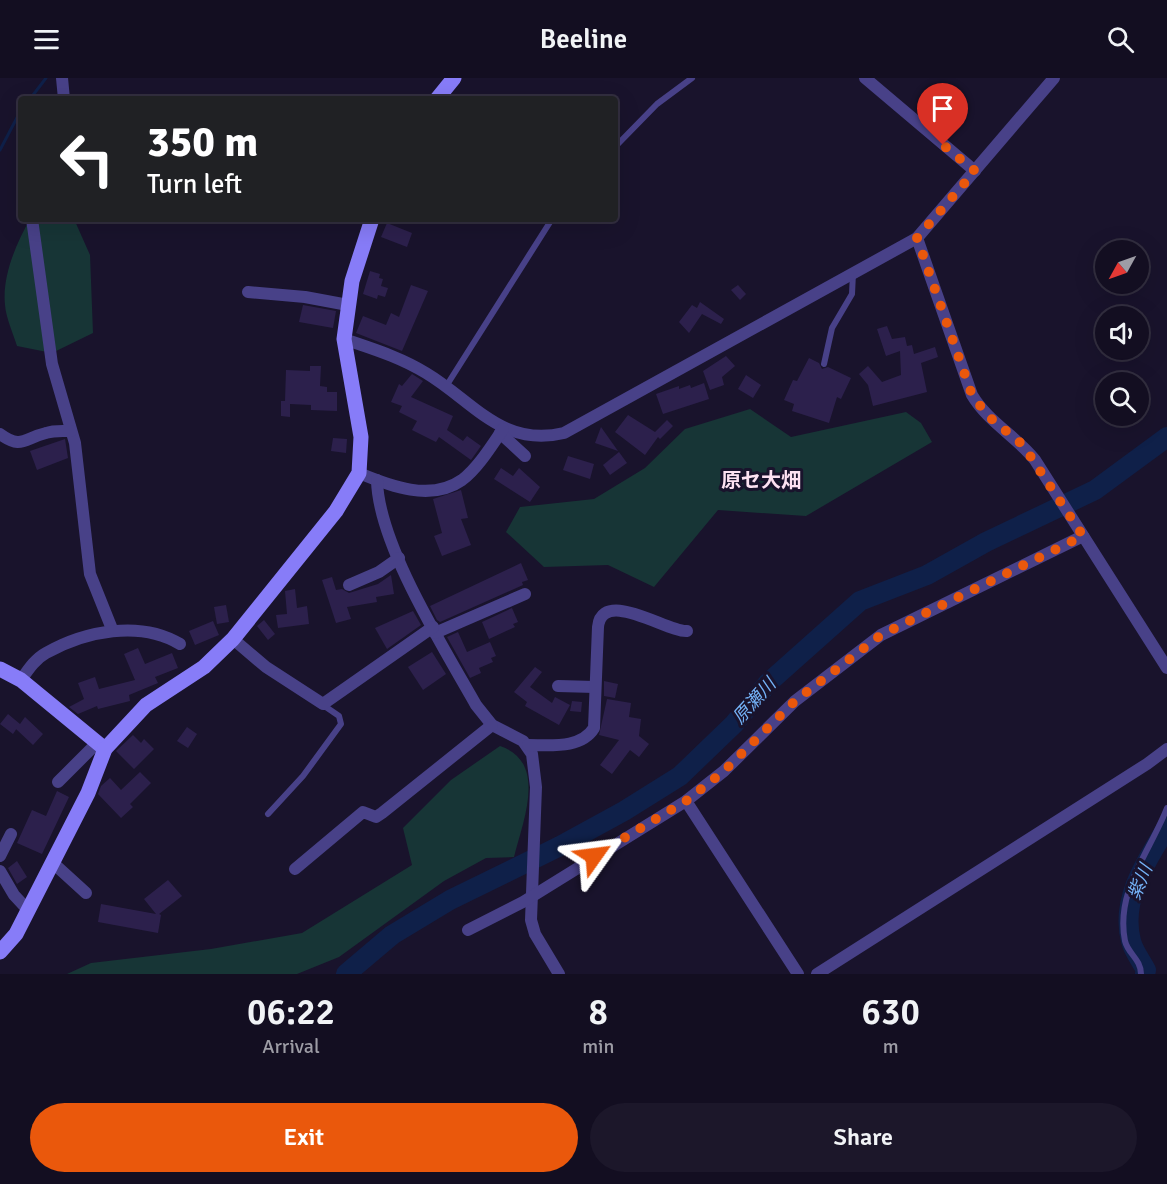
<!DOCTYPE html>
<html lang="en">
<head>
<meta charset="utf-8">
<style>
  body { margin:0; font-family:Signika,"Noto Sans JP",sans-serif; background:#1c172a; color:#f1f3f6; height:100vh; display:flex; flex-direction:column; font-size:22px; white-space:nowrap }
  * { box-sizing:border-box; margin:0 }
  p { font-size:20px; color:#9d9ca5 }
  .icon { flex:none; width:33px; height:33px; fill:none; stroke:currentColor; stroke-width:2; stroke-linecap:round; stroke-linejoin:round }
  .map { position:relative; height:896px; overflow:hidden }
  .details { display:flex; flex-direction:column; background:#130e21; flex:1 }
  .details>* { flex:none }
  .banner { position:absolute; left:18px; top:18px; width:600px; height:126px; border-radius:6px; box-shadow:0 6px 24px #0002,0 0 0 2px #322e3f; background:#202124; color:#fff; overflow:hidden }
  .needle { width:39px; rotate:230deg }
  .fabs { position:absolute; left:1095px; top:162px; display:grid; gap:12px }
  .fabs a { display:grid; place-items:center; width:54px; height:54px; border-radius:50%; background:#130e21; box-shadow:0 6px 24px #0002,0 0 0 2px #322e3f; font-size:30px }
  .pin { position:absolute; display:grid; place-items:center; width:51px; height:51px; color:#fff; margin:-62px -26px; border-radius:50% 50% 50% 0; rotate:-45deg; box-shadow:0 0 6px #0007 }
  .pin .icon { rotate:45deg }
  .me { position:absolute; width:66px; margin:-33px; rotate:59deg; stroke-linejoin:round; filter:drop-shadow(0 0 4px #0008) }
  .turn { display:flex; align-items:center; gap:21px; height:126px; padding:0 30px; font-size:27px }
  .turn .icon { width:78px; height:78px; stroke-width:2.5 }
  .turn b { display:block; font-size:42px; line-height:51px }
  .eta { display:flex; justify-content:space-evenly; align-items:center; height:102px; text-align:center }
  .eta b { font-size:36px; font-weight:600; line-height:42px }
  .primary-button { display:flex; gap:12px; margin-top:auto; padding:12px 30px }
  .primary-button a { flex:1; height:69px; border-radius:36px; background:#ea580c; color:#fff; font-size:24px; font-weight:600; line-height:69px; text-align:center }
  .primary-button a+a { background:#1c172a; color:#f1f3f6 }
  header { display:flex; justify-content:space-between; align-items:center; height:78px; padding:0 30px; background:#130e21; font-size:27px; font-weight:600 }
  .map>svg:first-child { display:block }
  .green { fill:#173536 }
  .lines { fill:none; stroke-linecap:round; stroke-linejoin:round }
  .stream { stroke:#0f2049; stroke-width:3 }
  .river { stroke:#0f2049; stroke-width:20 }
  .building { fill:#2c204c }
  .lane { stroke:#484188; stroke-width:6 }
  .street { stroke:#484188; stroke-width:12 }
  .secondary { stroke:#877cf8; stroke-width:15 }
  .route { stroke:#ea580c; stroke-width:10; stroke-dasharray:0 18 }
  .labels { text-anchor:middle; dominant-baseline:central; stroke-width:6; stroke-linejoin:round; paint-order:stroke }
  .water-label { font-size:18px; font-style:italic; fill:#74b2f7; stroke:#19132c }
  .quarter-label { font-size:20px; font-weight:bold; fill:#fde2f2; stroke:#19132c }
</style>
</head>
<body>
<header><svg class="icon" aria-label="menu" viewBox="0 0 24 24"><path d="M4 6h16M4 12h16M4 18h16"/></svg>Beeline<svg class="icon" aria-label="search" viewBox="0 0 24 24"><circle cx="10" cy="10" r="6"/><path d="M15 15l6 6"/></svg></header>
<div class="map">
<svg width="1167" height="896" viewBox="0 0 1167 896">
  <rect width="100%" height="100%" fill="#19132c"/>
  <g class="green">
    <path d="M30,141H74L90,177L93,255L52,275L17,268C13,255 6,240 5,227C2,198 16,166 30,141Z"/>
    <path d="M750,331L791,359L906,334L921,345L932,364L806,438L718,432L654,509L608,487L544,489L506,454L520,429L594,421L645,390L685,351Z"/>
    <path d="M500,668C548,684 523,743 514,779L486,780L444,803L339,879L297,896H67L91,885L211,871L302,855L412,787L403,750L451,702Z"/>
  </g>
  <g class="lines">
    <g class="stream">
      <path d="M30,21L46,0"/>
      <path d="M0,72L21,32"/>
    </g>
    <g class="river">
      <path d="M346,896L392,857L450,822L560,768L624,733L680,698L734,646L768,605L860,523L927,497L986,464L1095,412L1167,359"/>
      <path d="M1145,896L1146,892C1141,883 1133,872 1131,863C1120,821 1147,782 1167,749"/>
    </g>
  </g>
  <g class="building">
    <path d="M387,145L412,155L407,169L381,159Z"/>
    <path d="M370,193L380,196L379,200L383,201L381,208L388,210L385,219L378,217L377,221L363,216Z"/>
    <path d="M411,207L428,213L402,273L356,255L363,238L386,247L391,235L399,239Z"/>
    <path d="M738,207L746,216L740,222L731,212Z"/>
    <path d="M700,224L724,241L721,246L702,236L689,255L679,244L692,227L697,230Z"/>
    <path d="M303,227L336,233L333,250L299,244Z"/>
    <path d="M887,248L892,261L905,259L907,268L912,267L914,276L935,269L938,279L921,285L927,314L873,328L868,307L859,296L868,288L882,304L901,297L900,273L886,278L877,251Z"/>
    <path d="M726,278L735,288L722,299L724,307L710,312L703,293Z"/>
    <path d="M809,280L819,285L822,291L828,289L851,300L841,321L837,319L829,345L792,333L794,326L784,322L793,302L797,303Z"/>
    <path d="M310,288H321L320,308L327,309V314H337V333L311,332V327L290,326V339L281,338V323H285L286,292L310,293Z"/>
    <path d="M412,296L423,303L411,319L453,338L447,352L463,363L467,358L481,368L471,382L439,359L436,364L412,352L417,343L399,334L402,328L391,324L399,306L402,308Z"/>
    <path d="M746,297L761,307L753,320L738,311Z"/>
    <path d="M704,305L709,321L663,336L656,316L679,308V311L690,307L691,310Z"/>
    <path d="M628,337L655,354L667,342L673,348L660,361L658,359L645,377L615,354Z"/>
    <path d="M601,349L618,373L595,365Z"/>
    <path d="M333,360L347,361L346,375L331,373Z"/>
    <path d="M65,361L68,380L37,392L30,373Z"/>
    <path d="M619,374L627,385L610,397L603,387Z"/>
    <path d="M568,378L594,386L590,401L563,392Z"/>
    <path d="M501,390L513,398L519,390L540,409L530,424L494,401Z"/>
    <path d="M461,412L468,440L461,441L471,467L442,478L434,458L442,455L433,421Z"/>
    <path d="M521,485L528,502L522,504L523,507L440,544L437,542L430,528Z"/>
    <path d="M391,497L394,516L376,519L377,524L347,529L351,541L336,545L322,502L332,499L336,512L342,511L349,515L378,506Z"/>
    <path d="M295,511L297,530L307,528L309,546L278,550L276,537L287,536L285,513Z"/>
    <path d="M226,527L229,544L217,546L214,529Z"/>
    <path d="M512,530L518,544L513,546L515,549L489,561L482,544Z"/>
    <path d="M413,533L421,547L387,571L375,550Z"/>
    <path d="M264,542L275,556L268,562L257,548Z"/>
    <path d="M213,543L219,557L195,567L189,553Z"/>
    <path d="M458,554L467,574L490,564L496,578L491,580L493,584L479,590L481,595L470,600L447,559Z"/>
    <path d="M138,570L145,586L172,575L178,590L155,599L158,605L129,617L130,623L98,631L97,628L78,636L69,629L84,621L78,605L95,599L99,611L135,602L124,576Z"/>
    <path d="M432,574L446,596L423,612L408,589Z"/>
    <path d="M535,589L542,594L530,609L552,625L555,619L570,627L559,647L525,628L527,624L514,614Z"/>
    <path d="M604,603L618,606L615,620L604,618Z"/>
    <path d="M607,621L631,625L629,639L641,641L639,658L649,666L639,679L630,672L612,696L600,687L619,662L599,657Z"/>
    <path d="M572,623L582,624L581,634L570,633Z"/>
    <path d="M8,636L20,646L25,639L43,656L33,667L16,651L19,647L13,656L0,646Z"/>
    <path d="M187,649L197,656L188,670L177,663Z"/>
    <path d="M133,657L141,665L144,661L154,671L134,691L116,673Z"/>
    <path d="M140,694L151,705L130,726L133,729L121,740L98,716L101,708L110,700L121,712Z"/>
    <path d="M57,713L69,719L42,776L17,765L32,732L46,738Z"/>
    <path d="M17,783L27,799L17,806L8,790Z"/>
    <path d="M168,802L182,818L159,836L161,837L158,855L98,844L101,826L156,836L144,821Z"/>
  </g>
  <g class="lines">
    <g class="lane">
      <path d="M615,69L657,26L692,0"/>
      <path d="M824,286L832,250L852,216L853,195"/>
      <path d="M445,310L552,141"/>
      <path d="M268,736L303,698L341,646L339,638L323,627"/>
      <path d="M1141,896C1141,881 1128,876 1125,863C1115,813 1150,774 1167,730"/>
    </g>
    <g class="street">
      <path d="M62,0L64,21"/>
      <path d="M865,0L975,93"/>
      <path d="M32,141L52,286L75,365L90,496L112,551"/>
      <path d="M917,160L972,317C988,344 1016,358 1035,382L1167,590"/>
      <path d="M248,214L305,219L348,227"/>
      <path d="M344,261C373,271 400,279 426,295C473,323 502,370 564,355L917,160L1054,0"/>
      <path d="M500,355L525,378"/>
      <path d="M0,356C22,372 24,360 46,355C54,352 63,353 71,353"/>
      <path d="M359,395C390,408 431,424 462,402C478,390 492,367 503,351"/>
      <path d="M377,402C378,466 444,570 476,627L492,647L523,663L532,676L536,709L531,842L535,856L559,896"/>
      <path d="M349,507L379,494L399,480"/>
      <path d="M435,555L525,516"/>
      <path d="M233,561L266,589L323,626L433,549"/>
      <path d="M21,602C28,592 35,581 46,575C85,553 140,542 180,566"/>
      <path d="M558,608L595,609"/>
      <path d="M528,667C551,667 581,671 594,650L598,549C602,509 669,555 687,553"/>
      <path d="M58,704L96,666"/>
      <path d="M686,723L798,896"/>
      <path d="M0,778L11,756"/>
      <path d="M52,784L86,815"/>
      <path d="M295,791L363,734L376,739L382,735L492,647"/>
      <path d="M0,793L14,817L27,831"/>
      <path d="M468,852L523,824L686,723L724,693L795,623L881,557L1083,458"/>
      <path d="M817,896L1147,686L1167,671"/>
    </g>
    <g class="secondary">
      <path d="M437,21L454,0"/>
      <path d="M0,591L21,602L105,671"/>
      <path d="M0,874L16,856L88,715L105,671L146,627L204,589L233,561L336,433L359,395L361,359L344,261L352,203L372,141"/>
    </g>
  </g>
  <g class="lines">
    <path class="route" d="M594,778L686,723L724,693L795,623L881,557L1083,458L1023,367L988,338L972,317L917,160L975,93L943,67"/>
  </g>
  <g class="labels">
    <g class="water-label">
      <text transform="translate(754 623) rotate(-48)">原瀬川</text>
      <text transform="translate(1140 804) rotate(-68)">紫川</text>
    </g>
    <g class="quarter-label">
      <text x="761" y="402">原セ大畑</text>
    </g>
  </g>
</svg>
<div class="fabs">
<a><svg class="needle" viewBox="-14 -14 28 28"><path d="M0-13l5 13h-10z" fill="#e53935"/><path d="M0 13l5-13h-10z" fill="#9d9ca5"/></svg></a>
<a><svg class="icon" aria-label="sound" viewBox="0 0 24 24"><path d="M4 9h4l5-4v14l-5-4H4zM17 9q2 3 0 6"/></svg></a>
<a><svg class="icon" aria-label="search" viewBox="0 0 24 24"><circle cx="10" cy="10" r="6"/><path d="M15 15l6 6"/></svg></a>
</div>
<div class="pin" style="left:943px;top:67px;background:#d93025"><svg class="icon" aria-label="arrive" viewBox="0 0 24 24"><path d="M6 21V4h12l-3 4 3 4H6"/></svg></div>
<svg class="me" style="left:594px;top:778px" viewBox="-20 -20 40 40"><path d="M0-17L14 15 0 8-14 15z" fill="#ea580c" stroke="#fff" stroke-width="4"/></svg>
<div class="banner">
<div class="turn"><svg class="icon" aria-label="left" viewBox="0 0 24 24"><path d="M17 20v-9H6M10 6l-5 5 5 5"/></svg><div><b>350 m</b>Turn left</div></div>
</div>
</div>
<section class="details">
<div class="eta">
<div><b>06:22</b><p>Arrival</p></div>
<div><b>8</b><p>min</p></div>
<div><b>630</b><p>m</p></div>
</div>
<div class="primary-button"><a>Exit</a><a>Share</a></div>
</section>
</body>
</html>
